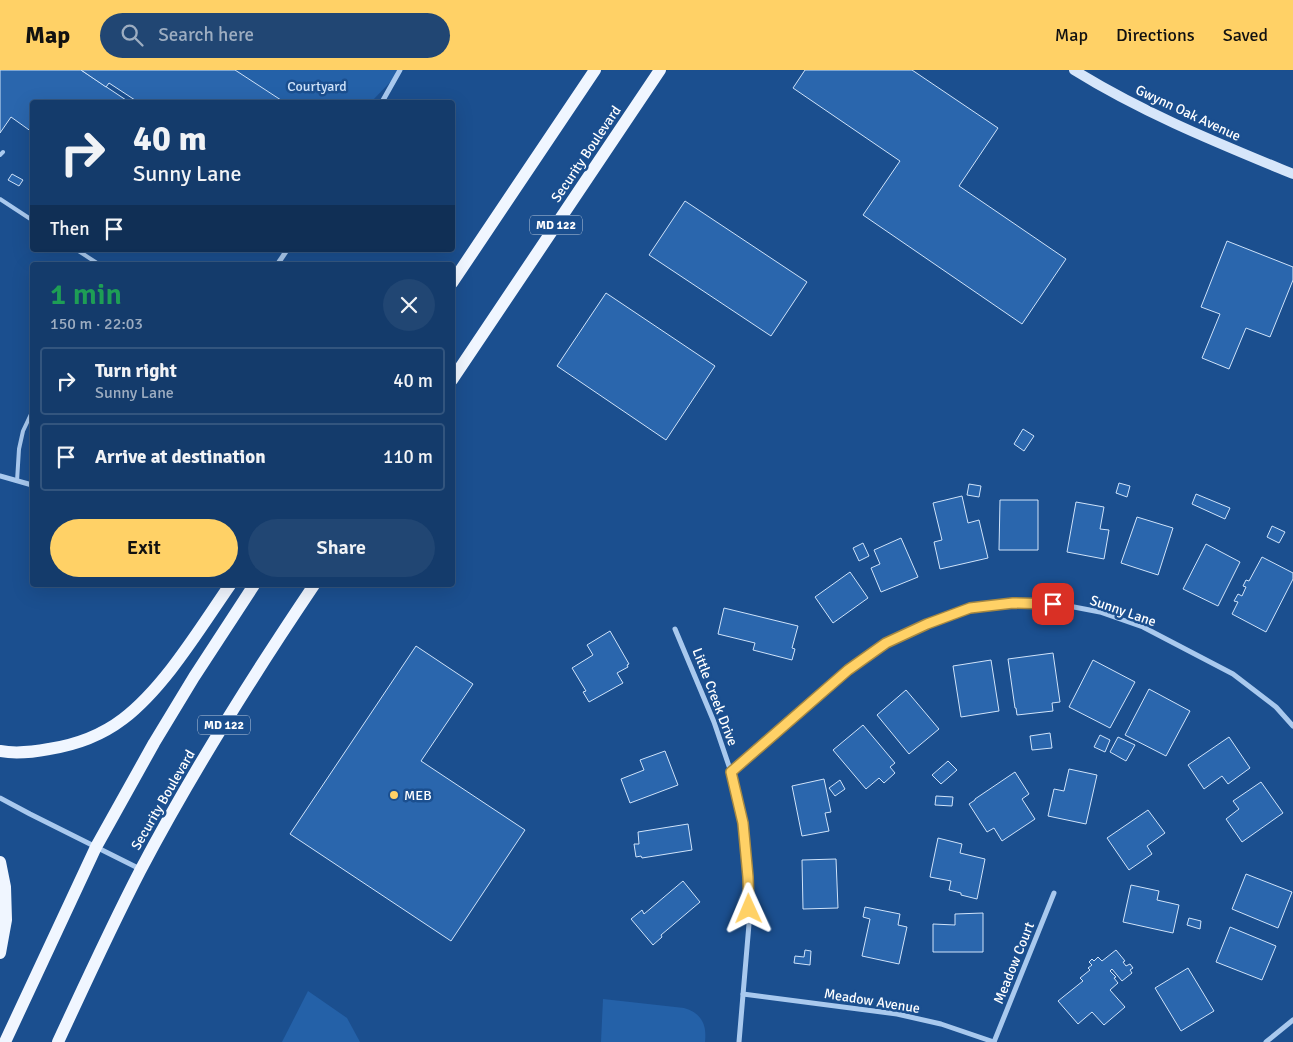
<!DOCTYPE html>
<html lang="en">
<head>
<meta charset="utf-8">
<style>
  body { margin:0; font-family:Signika,sans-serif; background:#214673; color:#f1f3f6; height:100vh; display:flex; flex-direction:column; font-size:19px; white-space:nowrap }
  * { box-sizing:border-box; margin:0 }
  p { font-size:16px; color:#9dadc1 }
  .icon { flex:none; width:28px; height:28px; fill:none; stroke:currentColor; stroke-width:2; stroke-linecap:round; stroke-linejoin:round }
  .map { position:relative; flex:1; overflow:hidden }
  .drawer { position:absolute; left:30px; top:192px; width:425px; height:325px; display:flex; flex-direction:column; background:#143b6b; border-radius:5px; box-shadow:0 5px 20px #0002,0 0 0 1px #33557e }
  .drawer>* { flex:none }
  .guide { position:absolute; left:30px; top:30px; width:425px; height:152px; border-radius:5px; box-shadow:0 5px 20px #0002,0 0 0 1px #33557e; background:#143b6b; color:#f1f3f6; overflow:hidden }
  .pin { position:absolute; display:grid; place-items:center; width:42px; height:42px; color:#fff; margin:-21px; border-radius:10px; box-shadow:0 2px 8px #0006 }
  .me { position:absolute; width:55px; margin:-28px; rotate:359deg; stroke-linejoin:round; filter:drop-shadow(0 0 4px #0008) }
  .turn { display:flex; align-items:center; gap:18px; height:105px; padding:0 20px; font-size:22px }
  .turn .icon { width:65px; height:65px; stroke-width:2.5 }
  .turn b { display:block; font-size:35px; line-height:42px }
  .then { display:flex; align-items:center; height:48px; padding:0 20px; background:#0003; gap:10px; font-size:19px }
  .round { display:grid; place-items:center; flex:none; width:52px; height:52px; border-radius:26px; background:#214673 }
  .head { display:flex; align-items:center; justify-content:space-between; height:85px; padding:0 20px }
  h1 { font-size:30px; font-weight:600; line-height:38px; color:#1e9e55 }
  .cta { display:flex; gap:10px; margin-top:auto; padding:10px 20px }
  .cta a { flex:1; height:58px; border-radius:30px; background:#ffd166; color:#111; font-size:20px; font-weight:600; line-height:58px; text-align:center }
  .cta a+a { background:#214673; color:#f1f3f6 }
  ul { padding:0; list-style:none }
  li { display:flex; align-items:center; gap:15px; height:68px; margin:0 10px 8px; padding:0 10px; border:2px solid #33557e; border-radius:5px }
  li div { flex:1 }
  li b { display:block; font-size:19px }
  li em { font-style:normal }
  header { display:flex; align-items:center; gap:30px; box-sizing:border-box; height:70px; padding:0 25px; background:#ffd166; color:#111 }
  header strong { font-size:24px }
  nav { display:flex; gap:28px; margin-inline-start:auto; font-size:18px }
  .search { width:350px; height:45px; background:#214673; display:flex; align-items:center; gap:12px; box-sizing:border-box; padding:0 18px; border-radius:28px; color:#9dadc1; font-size:19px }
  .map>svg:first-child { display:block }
  .green { fill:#2461a8 }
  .building { fill:#2a66ad; stroke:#cfe3fa }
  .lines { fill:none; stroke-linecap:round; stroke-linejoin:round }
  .lane { stroke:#a9c9ee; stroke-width:4 }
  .street { stroke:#a9c9ee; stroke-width:5 }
  .secondary { stroke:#d6e6fa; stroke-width:10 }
  .primary { stroke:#f0f6ff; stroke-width:12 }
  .route-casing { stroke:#a68842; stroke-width:12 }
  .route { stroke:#ffd166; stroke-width:9 }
  .poi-dot { fill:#ffd166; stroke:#1b4f8f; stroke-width:2 }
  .labels { text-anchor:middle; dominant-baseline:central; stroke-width:5; stroke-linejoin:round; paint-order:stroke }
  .shield { fill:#1b4f8f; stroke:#bbcadd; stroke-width:1 }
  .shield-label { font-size:12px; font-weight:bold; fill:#fff }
  .park-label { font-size:14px; fill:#cfe3fa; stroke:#1b4f8f }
  .street-label { font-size:14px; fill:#fff; stroke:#1b4f8f }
  .poi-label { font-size:14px; fill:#fff; stroke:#1b4f8f; text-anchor:start }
</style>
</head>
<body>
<header>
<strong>Map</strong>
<div class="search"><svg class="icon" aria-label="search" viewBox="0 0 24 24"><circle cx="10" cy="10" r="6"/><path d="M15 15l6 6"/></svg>Search here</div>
<nav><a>Map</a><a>Directions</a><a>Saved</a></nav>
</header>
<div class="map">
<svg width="1293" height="972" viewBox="0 0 1293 972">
  <rect width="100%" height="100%" fill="#1b4f8f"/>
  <g class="green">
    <path d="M235,0H400L397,5L371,32H284Z"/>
    <path d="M308,921L347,948L360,972H282Z"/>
    <path d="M603,929L684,938C701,943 707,954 705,972H601Z"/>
  </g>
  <g class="building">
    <path d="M0,0H81L129,32H32V62L11,47L0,63Z"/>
    <path d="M81,0H235L284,32H138L109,13L106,17Z"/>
    <path d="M805,0H912L998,58L959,116L1066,189L1022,254L863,145L900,91L793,18Z"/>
    <path d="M12,104L23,110L19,116L8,110Z"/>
    <path d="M685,131L807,212L771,266L649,185Z"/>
    <path d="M1227,171L1293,197V210L1270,267L1246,258L1229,299L1202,288L1220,244L1201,237Z"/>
    <path d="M606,223L715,296L666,370L557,296Z"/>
    <path d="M1023,359L1034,366L1024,381L1014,374Z"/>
    <path d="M1119,413L1130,416L1127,427L1116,423Z"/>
    <path d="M969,414L981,416L979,427L967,425Z"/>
    <path d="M1196,424L1230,438L1225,449L1192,434Z"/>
    <path d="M962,426L968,453L979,450L988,488L940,499L934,472L942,470L933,433Z"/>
    <path d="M1000,430H1038V480H999Z"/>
    <path d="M1076,432L1104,437L1100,459L1109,460L1104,489L1067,482Z"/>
    <path d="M1137,447L1173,458L1158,505L1121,493Z"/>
    <path d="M1272,456L1285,462L1279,473L1267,467Z"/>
    <path d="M901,468L918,507L881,522L871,498L880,494L874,480Z"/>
    <path d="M863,473L869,486L859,491L853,478Z"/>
    <path d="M1206,474L1240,492L1218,536L1183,519Z"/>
    <path d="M1262,487L1293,503V509L1266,562L1232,544L1238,532L1234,531L1238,524L1242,526L1246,517L1243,516L1246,510L1249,511Z"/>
    <path d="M850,502L868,528L833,553L815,527Z"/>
    <path d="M724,538L798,556L792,578L795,579L792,590L753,580L755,573L718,564Z"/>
    <path d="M610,561L629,594L627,595L628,597L617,603L623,613L589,632L583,622L586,621L572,598L593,585L587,575Z"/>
    <path d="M416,576L473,614L421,691L525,760L451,871L290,764Z"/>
    <path d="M1053,583L1060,632L1052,633L1053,641L1017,645L1016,638H1015L1008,589Z"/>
    <path d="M991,590L999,641L961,647L953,596Z"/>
    <path d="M1093,590L1135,612L1110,658L1069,637Z"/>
    <path d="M1149,619L1190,641L1166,686L1125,665Z"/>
    <path d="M906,620L939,659L909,684L877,645Z"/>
    <path d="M863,655L895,693L890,697L895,703L884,713L879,708L866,719L833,680Z"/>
    <path d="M1050,663L1052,678L1032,680L1030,666Z"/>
    <path d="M1100,665L1110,670L1105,682L1094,677Z"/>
    <path d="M1118,667L1135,675L1126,691L1110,682Z"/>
    <path d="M1229,667L1250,698L1228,714L1222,706L1204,719L1188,695Z"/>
    <path d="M665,681L678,715L630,733L621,709L644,700L640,690Z"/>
    <path d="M948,691L957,700L941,714L932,705Z"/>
    <path d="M1069,699L1097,705L1086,754L1048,746L1054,719L1064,721Z"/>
    <path d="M1015,702L1029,724L1022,729L1035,749L1002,771L994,758L987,762L969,734L975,730V729Z"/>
    <path d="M824,709L831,742L825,743L829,761L802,766L792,716Z"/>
    <path d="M840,710L845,719L835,726L829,718Z"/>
    <path d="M1261,712L1283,743L1242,772L1226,749L1239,739L1233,731Z"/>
    <path d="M936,726L953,727L952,736L935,735Z"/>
    <path d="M1148,740L1165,763L1147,776L1152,784L1129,800L1107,768Z"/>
    <path d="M688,754L692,780L642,788L641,786L636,787L634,774H639L638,762Z"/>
    <path d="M938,768L962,774L960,783L985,789L977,829L961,825V823L949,820L951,811L930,807Z"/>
    <path d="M836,789L838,838L803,839L802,790Z"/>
    <path d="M1246,804L1292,822L1278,858L1232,839Z"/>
    <path d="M683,811L700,832L661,865L662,867L653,875L631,849L642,840L644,844Z"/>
    <path d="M1131,815L1159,821L1157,830L1179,835L1173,863L1123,852Z"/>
    <path d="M865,837L900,844L898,855L907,857L899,894L862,886L870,849L863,847Z"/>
    <path d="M983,843V882H933V854L955,855V844Z"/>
    <path d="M1189,848L1201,851L1200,859L1187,855Z"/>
    <path d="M1230,857L1276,876L1262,910L1216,892Z"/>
    <path d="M805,880L811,881L810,895L794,893L795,886L804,887Z"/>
    <path d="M1116,880L1125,891L1123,892L1126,896L1130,894L1133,898L1130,900L1132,903L1122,911L1112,899L1110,901L1116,907L1114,908L1118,913L1110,920L1125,937L1104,955L1092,942L1078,954L1058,931L1083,911L1080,908L1090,900L1088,898L1092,895L1089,892L1092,889L1094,891L1098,887L1102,891Z"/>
    <path d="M1188,898L1214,941L1181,961L1155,918Z"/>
  </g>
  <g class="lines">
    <g class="lane">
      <path d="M0,85L3,82"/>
      <path d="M0,129L32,150"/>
      <path d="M77,180L100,195"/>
      <path d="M17,411L19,379L23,361L32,342"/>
    </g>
    <g class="street">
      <path d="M382,32L400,0"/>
      <path d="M277,195L287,180"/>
      <path d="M0,406L32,415"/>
      <path d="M675,559L714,652L731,702L743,753L748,807L749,854L739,972"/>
      <path d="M731,702L848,600L886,573L927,555L970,538L1013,533H1053L1100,542L1143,557L1233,604L1276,637L1293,656"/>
      <path d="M0,728L30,744L140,799"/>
      <path d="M743,924L897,944L941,954L994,972"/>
      <path d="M994,972L1054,823"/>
      <path d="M1266,972L1293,950"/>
    </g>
    <path class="secondary" d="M1074,0C1143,43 1218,73 1293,104"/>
    <g class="primary">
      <path d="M452,213L595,0"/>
      <path d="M452,310L660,0"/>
      <path d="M0,681C16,684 33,682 49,679C75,675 102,665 123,649C165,617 200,558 230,515"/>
      <path d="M0,792L5,817L6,850L0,883"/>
      <path d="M5,972L96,777L154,673L194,607L254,515"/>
      <path d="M58,972C85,914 111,857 140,801C192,702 252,607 314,515"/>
    </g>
  </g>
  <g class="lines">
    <g class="route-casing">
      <path id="route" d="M749,839L748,807L743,753L731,702L848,600L886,573L927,554L970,538L1013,533L1053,534"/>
    </g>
    <use href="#route" class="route"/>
  </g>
  <circle class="poi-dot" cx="394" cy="725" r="5"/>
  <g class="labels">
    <g class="shield">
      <rect x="530" y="145.5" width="52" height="19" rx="4"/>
      <rect x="198" y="645.5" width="52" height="19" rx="4"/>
    </g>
    <g class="shield-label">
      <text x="556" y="155">MD 122</text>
      <text x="224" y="655">MD 122</text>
    </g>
    <g class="park-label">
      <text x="317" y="16">Courtyard</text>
    </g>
    <g class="street-label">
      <text transform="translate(1188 43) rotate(25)">Gwynn Oak Avenue</text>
      <text transform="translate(586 84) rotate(-56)">Security Boulevard</text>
      <text transform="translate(1123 541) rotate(19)">Sunny Lane</text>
      <text transform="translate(715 627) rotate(69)">Little Creek Drive</text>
      <text transform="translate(163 730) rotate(-60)">Security Boulevard</text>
      <text transform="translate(1014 893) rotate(-68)">Meadow Court</text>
      <text transform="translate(872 931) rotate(9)">Meadow Avenue</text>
    </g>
    <g class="poi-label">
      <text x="404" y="725">MEB</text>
    </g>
  </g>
</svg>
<div class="pin" style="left:1053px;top:534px;background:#d93025"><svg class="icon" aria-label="arrive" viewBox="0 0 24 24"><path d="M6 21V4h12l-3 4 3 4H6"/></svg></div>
<svg class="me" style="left:749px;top:839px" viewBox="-20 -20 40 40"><path d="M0-17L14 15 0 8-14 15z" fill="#ffd166" stroke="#fff" stroke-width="4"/></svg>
<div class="guide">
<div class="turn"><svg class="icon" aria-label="right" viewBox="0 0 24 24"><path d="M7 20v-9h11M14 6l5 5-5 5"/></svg><div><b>40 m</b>Sunny Lane</div></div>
<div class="then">Then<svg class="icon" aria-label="arrive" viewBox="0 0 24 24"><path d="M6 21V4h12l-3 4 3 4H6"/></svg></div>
</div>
<section class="drawer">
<div class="head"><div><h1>1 min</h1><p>150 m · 22:03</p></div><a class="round"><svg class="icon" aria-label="close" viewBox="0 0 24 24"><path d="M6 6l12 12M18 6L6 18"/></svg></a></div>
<ul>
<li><svg class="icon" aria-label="right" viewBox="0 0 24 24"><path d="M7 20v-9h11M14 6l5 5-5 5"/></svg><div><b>Turn right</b><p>Sunny Lane</p></div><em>40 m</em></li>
<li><svg class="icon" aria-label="arrive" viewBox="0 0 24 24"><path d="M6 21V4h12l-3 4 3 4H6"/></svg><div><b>Arrive at destination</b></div><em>110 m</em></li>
</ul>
<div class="cta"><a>Exit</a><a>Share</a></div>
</section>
</div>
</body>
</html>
